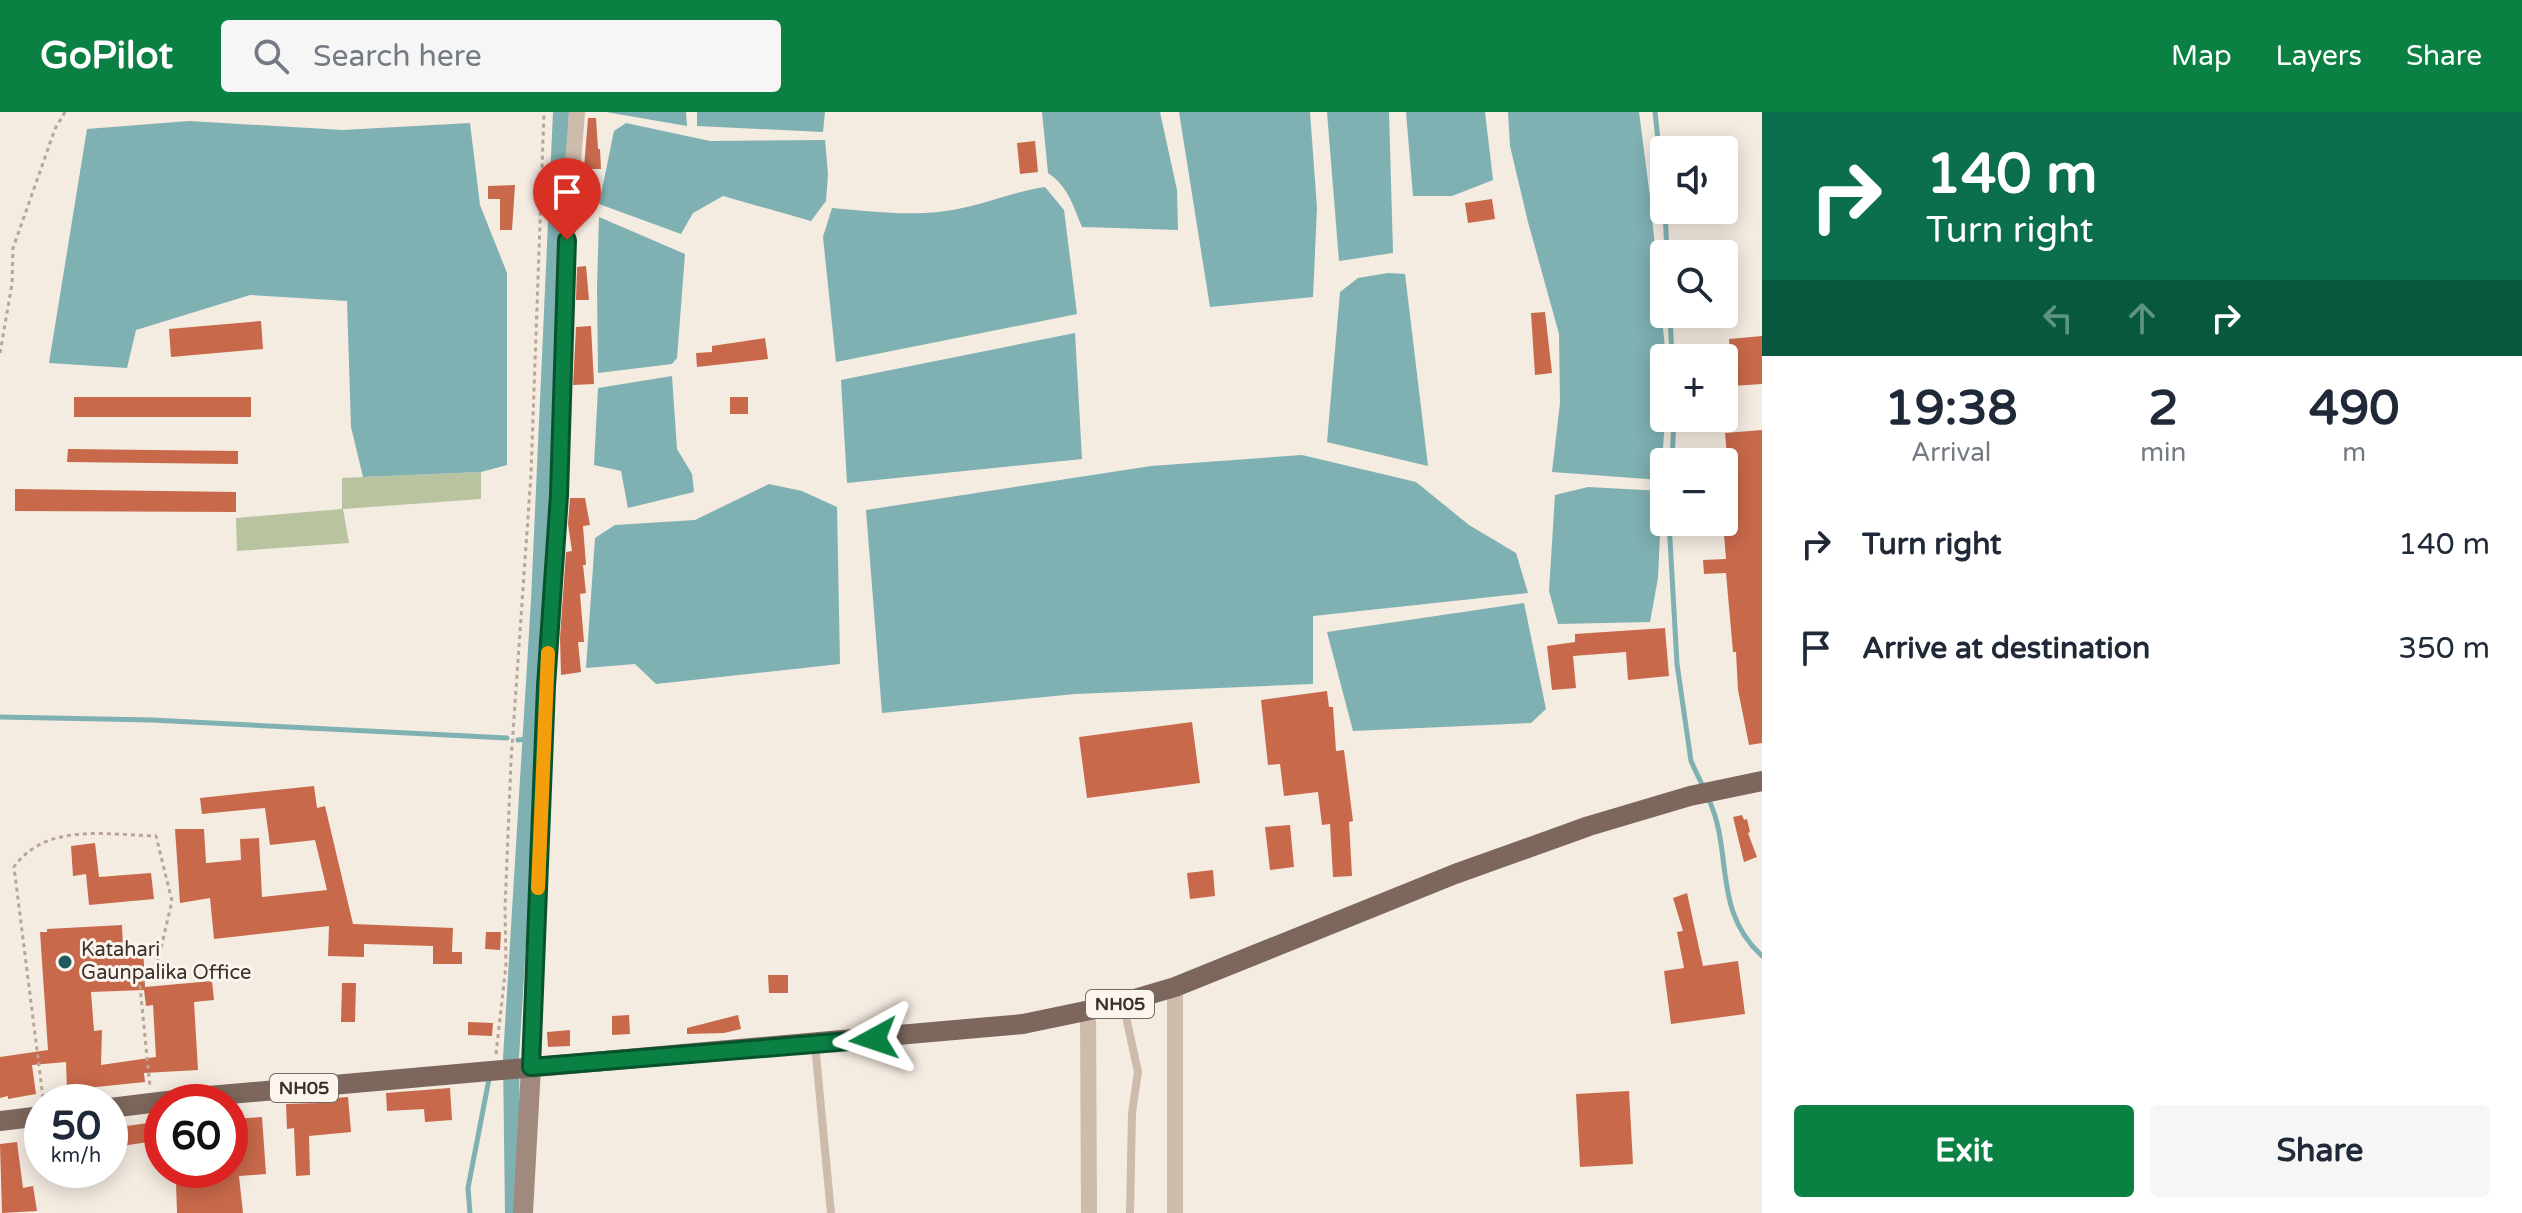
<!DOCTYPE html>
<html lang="en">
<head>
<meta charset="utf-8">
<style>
  body { margin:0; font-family:"Varela Round",sans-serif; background:#f6f6f7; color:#1f2937; height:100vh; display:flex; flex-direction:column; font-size:30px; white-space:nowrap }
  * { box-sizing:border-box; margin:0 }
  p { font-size:26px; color:#747a83 }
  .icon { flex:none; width:44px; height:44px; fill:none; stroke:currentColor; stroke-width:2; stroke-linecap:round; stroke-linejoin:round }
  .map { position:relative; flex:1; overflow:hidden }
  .panel { display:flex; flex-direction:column; background:#fff; width:760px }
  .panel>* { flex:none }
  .hud { background:#0b6e4f; color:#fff; overflow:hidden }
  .controls { position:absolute; left:1650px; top:24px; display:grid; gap:16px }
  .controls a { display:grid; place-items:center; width:88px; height:88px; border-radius:8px; background:#fff; box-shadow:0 4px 20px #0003; font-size:40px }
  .speed { position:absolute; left:24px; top:972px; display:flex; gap:16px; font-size:40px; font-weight:700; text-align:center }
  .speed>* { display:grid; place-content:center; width:104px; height:104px; border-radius:50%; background:#fff; box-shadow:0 4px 20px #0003; line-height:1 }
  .speed small { font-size:20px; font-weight:400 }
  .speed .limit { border:12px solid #d22; background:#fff; color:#111 }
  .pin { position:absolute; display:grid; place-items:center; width:68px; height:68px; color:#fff; margin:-82px -34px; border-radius:50% 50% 50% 0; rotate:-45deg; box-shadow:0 0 8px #0007 }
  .pin .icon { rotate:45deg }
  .me { position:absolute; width:88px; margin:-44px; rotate:265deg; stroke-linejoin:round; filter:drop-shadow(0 0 6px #0008) }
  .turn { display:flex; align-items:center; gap:28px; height:168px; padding:0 32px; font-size:36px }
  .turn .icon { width:104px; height:104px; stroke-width:2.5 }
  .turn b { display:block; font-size:56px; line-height:68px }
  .lanes { display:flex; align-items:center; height:76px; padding:0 32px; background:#0003; justify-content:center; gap:40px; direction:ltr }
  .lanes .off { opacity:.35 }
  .eta { display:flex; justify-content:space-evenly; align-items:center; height:136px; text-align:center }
  .eta b { font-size:48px; font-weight:700; line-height:56px }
  .cta { display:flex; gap:16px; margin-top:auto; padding:16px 32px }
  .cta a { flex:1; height:92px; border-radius:8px; background:#0b8043; color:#fff; font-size:32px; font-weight:700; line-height:92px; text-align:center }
  .cta a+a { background:#f6f6f7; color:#1f2937 }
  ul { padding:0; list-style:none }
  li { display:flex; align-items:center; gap:24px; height:104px; padding:0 32px }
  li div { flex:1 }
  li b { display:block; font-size:30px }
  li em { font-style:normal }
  header { display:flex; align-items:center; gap:48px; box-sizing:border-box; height:112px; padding:0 40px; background:#0b8043; color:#fff }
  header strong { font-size:38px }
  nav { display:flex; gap:44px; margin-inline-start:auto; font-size:28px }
  .search { width:560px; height:72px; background:#f6f6f7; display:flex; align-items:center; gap:20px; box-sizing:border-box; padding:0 28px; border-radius:8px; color:#747a83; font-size:30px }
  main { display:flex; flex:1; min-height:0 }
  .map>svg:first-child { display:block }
  .green { fill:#b8c4a0 }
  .water { fill:#7fb0b2 }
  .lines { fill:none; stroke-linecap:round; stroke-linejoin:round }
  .stream { stroke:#7fb0b2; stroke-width:5 }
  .canal { stroke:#7fb0b2; stroke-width:16 }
  .building { fill:#c8694b; fill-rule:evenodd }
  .path { stroke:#b9a596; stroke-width:3; stroke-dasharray:4 4; stroke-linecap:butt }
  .lane { stroke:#cdbbac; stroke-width:8 }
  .street { stroke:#cdbbac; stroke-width:16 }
  .secondary { stroke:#a18a7d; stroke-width:20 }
  .primary { stroke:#7d675c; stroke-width:20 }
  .route-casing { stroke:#07532c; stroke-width:20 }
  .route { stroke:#0b8043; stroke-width:14 }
  .slow { stroke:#f59e0b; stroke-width:14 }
  .poi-dot { fill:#1f5a5e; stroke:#fbf5ee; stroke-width:3 }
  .labels { text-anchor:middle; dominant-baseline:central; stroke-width:6; stroke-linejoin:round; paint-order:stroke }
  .shield { fill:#fbf5ee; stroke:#756b66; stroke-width:2 }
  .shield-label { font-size:18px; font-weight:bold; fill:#3b302b }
  .poi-label { font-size:20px; fill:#3b302b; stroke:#fbf5ee; text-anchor:start }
</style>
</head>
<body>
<header>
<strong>GoPilot</strong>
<div class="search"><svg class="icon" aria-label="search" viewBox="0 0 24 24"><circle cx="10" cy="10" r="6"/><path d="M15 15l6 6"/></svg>Search here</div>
<nav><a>Map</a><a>Layers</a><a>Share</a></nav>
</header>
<main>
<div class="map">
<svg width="1762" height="1101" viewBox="0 0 1762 1101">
  <rect width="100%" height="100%" fill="#f4ebe1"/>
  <path class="green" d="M481,360V387L343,397L349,431L237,439L236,406L342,397V366Z"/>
  <g class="water">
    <path d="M606,0H686L687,14Z"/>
    <path d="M697,0H825L823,20L697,14Z"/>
    <path d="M1042,0H1160L1177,78L1178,118L1082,115C1073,94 1068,74 1048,61Z"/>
    <path d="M1179,0H1310L1317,96L1313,185L1210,195Z"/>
    <path d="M1327,0H1389L1393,141L1339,149Z"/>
    <path d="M1406,0H1485L1493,68L1452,84H1413Z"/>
    <path d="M1508,0H1639L1650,85L1666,246H1664L1665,306L1661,368L1552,360L1560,291L1559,222L1528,110L1510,34Z"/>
    <path d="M189,9L343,18L470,11L480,93L507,161V353L481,360L363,365L351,315L347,189L250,183L136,218L127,256L49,251L87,17Z"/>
    <path d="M626,11L710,29L825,28L828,62L826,89L811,109L723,84L693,101L681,122L599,92L614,19Z"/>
    <path d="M1045,75L1064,98L1077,202L836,250L823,125L832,96C878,100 922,106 967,95C994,89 1017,79 1045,75Z"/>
    <path d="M599,105L685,142L677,246L672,252L598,261L597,176Z"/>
    <path d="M1388,161L1405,162L1428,354L1327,330L1340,180L1358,166Z"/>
    <path d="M1075,221L1082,347L847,371L841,268Z"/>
    <path d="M672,264L677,337L692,362L694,380L628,396L621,359L594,353L598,276Z"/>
    <path d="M1302,343L1416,370L1469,413L1516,441L1528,481L1313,504V572L1075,582L882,601L866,398L1151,354Z"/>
    <path d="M769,372L802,379L837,395L840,552L656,572L635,552L586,556L595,426L615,413L695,408Z"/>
    <path d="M1588,375L1662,379L1658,466L1650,510L1558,512L1549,479L1555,383Z"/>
    <path d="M1524,491L1546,597L1531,611L1353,619L1327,520Z"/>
  </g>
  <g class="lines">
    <g class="stream">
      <path d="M1655,0L1664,86"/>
      <path d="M1665,98L1667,142"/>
      <path d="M1670,202L1672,246"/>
      <path d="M1672,350L1674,306"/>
      <path d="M1669,410L1677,552L1691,649L1704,677"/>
      <path d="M0,605L152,608L507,626"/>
      <path d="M518,628L530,627"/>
      <path d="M1708,686C1734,739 1711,797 1762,844"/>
      <path d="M470,1101L468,1076L489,967"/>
    </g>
    <path class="canal" d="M513,1101L511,946L539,488L561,0"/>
  </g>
  <g class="building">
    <path d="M588,6H596L598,37H600L601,57H591V81H582Z"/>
    <path d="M1035,29L1038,60L1020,62L1017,31Z"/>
    <path d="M515,73L512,118H500V87H488V74Z"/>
    <path d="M1492,87L1495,107L1468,111L1465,91Z"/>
    <path d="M586,154L589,188H576L577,155Z"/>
    <path d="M1545,200L1552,261L1535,263L1531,201Z"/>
    <path d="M261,209L263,237L171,245L169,217Z"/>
    <path d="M591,214L594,272L573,273L576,215Z"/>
    <path d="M1762,224V272L1732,274V264L1727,265L1731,255L1729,227Z"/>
    <path d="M765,226L768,247L697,255L696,241L712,240V234Z"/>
    <rect x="74" y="285" width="177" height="20"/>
    <rect x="730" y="285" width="18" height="17"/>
    <path d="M1762,318V631L1749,633L1738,578L1736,540H1733L1726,461L1704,462L1703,448L1726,447L1723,410L1724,402H1732L1725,321Z"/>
    <path d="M68,337L238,339V352L67,350Z"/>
    <path d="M15,377L236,380V400L15,399Z"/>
    <path d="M570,386H585L590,413L583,414L586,453H583L586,481L580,482L584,530H578L581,560L561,563L560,526L566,440L572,439L568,412Z"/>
    <path d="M1665,516L1669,564L1628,568L1626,540L1573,544L1576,576L1552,578L1547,534L1575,530V522Z"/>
    <path d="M1327,579L1329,595H1333L1336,639L1344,638L1353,709L1349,710L1352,764L1333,765L1330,712L1322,713L1318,680L1284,684L1280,652L1268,653L1261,588Z"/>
    <path d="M1192,610L1200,671L1087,686L1079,625Z"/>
    <path d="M314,674L317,696L325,694L353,812L453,816L452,840H462V852H433V834L364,832V845L328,844L329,814L214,827L210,786L180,791L175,717H204L206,751L241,748L240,727L259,726L262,785L327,778L315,728L270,733L265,696L202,702L200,686Z"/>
    <path d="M1742,703L1744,708L1747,707L1750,720L1748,721L1757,745L1744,750L1733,705Z"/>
    <path d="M1290,713L1294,755L1270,758L1265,715Z"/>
    <path d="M95,731L99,765L151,761L154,787L89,793L86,762L73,764L71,734Z"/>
    <path d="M1213,758L1215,784L1190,787L1187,761Z"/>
    <path d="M1687,781L1703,854L1738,849L1745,902L1671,912L1664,859L1684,856L1677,820L1683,819L1673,786Z"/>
    <path d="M122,813L123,834L143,833L145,875L212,869L214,888L194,890L198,958L144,961L145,970L67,978L66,950L32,953L36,982L8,987V984L0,986V945L48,938L40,820H47V817ZM144,878L146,894L153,893L156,945L101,953L102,918L94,919L91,880Z"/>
    <path d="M486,820H501L500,838L485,837Z"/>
    <path d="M768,863H788V881H769Z"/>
    <path d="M342,871H356L355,910H341Z"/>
    <path d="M629,903L630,922L612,923V904Z"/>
    <path d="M738,903L741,917L724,921L687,922V916Z"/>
    <path d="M468,910L493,911L492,924L468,923Z"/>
    <path d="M570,918V934L548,935L547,920Z"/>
    <path d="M450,976L452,1008L425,1010L424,997L387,999L386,981Z"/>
    <path d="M1629,979L1633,1052L1580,1055L1576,982Z"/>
    <path d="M348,985L351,1020L309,1024L310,1063L296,1064L294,1016L287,1017L286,992L319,991L318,987Z"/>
    <path d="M262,1005L266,1062L239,1064L243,1101H177L176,1070H187L186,1058H230V1007Z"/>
    <path d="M148,1011V1016L162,1015V1028L115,1035L112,1016Z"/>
    <path d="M17,1030L23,1076L33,1074L37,1099L2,1101L0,1032Z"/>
  </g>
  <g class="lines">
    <g class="path">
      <path d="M0,241L12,172L13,136L55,17L65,0"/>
      <path d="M496,942L506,853L505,796L511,649L531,362L544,0"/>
      <path d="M43,986L14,755C46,710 107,723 156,724L172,789L157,853L140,874L150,975"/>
    </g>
    <g class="lane">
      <path d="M1123,891L1138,960L1132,1001L1130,1101"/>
      <path d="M815,933L831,1101"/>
    </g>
    <g class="street">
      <path d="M1175,875V1101"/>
      <path d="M1088,899L1089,1101"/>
      <path d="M531,955L546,574L559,383L567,128L577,0"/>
    </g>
    <path class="secondary" d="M523,1101L531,955"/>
    <g class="primary">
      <path d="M110,996L208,984L1023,912L1114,893L1175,875L1455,762L1589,714L1690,684L1762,669"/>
      <path d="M0,1009L42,1004"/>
    </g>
  </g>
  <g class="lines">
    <g class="route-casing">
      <path id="route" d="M567,128L559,383L546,574L531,955L874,927"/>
    </g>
    <use href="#route" class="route"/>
    <path class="slow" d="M538,776L548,541"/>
  </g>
  <circle class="poi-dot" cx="65" cy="850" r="8"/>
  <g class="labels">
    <g class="shield">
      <rect x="1086" y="878" width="68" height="28" rx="6"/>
      <rect x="270" y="962" width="68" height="28" rx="6"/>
    </g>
    <g class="shield-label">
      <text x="1120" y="892">NH05</text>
      <text x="304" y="976">NH05</text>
    </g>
    <g class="poi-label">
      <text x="81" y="838">Katahari<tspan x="81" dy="23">Gaunpalika Office</tspan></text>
    </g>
  </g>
</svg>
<div class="controls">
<a><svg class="icon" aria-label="sound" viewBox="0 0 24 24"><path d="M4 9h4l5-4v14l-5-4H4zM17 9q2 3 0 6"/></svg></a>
<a><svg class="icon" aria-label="search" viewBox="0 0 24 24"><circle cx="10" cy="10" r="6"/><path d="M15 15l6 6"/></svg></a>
<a>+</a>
<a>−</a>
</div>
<div class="speed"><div>50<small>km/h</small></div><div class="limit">60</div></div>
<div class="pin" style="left:567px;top:128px;background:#d93025"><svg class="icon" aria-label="arrive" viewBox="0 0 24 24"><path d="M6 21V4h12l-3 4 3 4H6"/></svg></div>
<svg class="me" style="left:874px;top:927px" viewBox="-20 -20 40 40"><path d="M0-17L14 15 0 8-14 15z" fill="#0b8043" stroke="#fff" stroke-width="4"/></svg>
</div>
<section class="panel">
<div class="hud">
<div class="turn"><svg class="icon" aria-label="right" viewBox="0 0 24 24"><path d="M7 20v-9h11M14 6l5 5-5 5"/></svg><div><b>140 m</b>Turn right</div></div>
<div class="lanes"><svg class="icon off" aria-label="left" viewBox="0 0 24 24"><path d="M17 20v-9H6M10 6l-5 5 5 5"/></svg><svg class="icon off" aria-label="ahead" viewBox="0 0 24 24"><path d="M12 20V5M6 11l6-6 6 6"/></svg><svg class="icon" aria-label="right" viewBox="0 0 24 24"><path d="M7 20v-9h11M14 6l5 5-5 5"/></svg></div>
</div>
<div class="eta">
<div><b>19:38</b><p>Arrival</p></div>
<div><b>2</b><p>min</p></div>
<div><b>490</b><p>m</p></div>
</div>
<ul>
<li><svg class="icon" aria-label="right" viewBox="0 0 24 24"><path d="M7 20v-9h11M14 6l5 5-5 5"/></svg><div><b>Turn right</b></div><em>140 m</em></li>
<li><svg class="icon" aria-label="arrive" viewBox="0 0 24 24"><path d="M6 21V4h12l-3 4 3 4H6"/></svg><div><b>Arrive at destination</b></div><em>350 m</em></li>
</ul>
<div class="cta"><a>Exit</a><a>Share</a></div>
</section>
</main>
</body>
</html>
